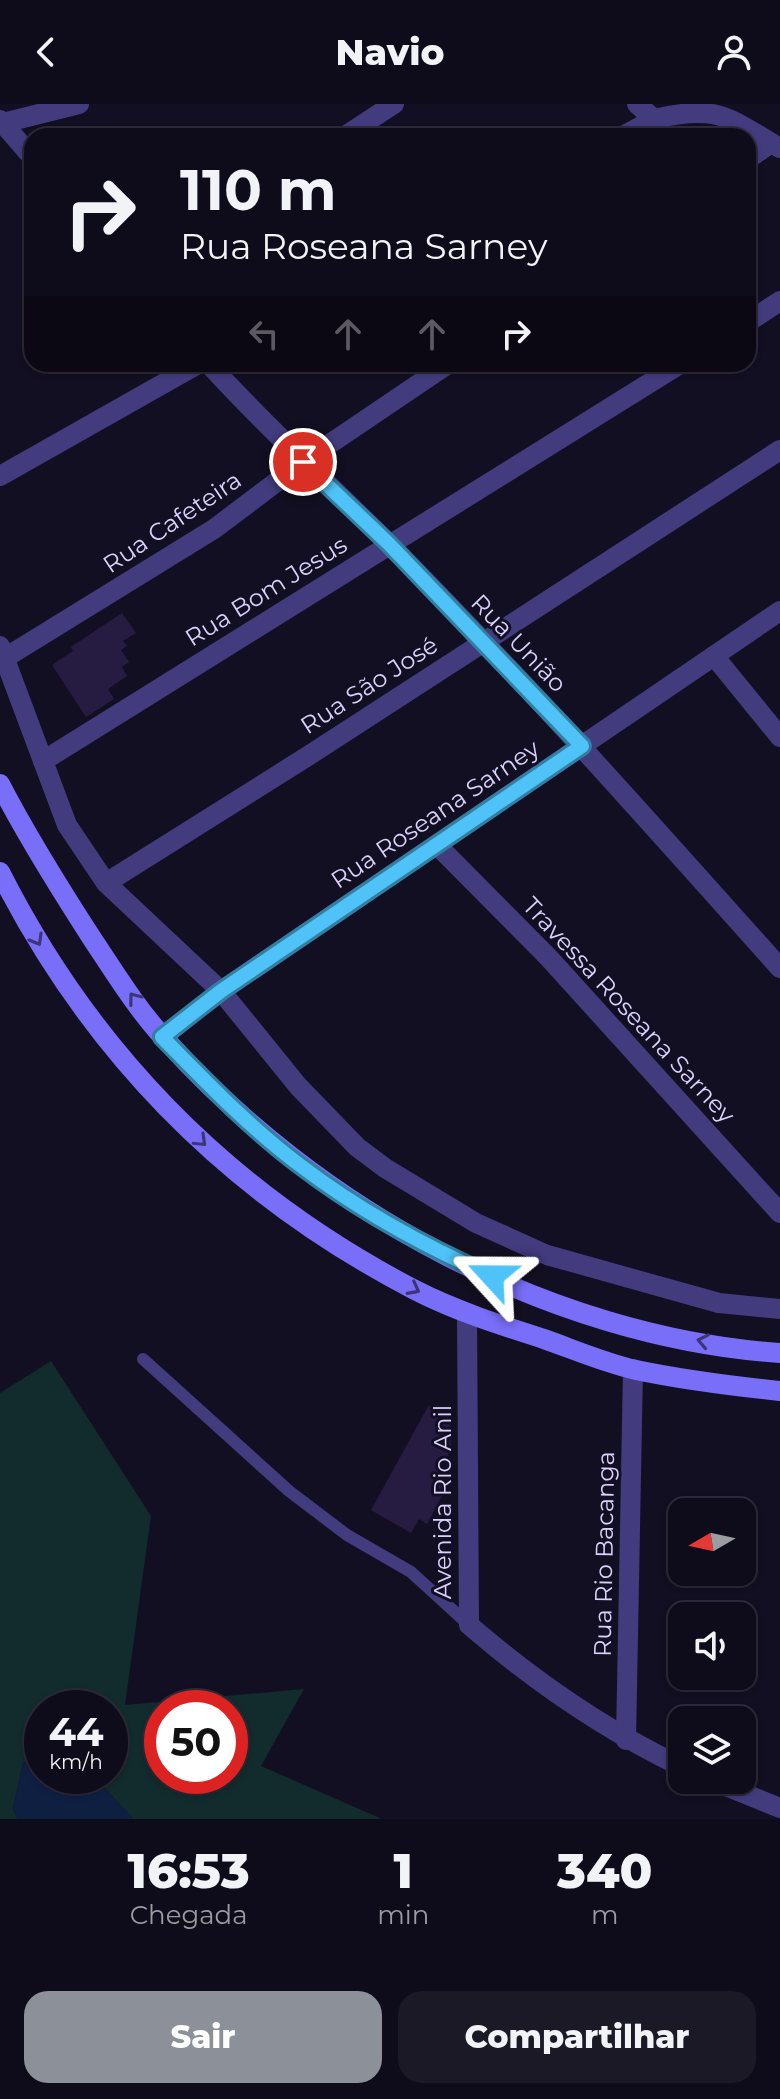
<!DOCTYPE html>
<html lang="pt">
<head>
<meta charset="utf-8">
<style>
  body { margin:0; font-family:Montserrat,sans-serif; background:#1c1927; color:#f1f3f6; height:100vh; display:flex; flex-direction:column; font-size:30px; white-space:nowrap }
  * { box-sizing:border-box; margin:0 }
  p { font-size:26px; color:#9b9ba2 }
  .icon { flex:none; width:44px; height:44px; fill:none; stroke:currentColor; stroke-width:2; stroke-linecap:round; stroke-linejoin:round }
  .map { position:relative; height:1715px; overflow:hidden }
  .details { display:flex; flex-direction:column; background:#0e0b1a; flex:1 }
  .details>* { flex:none }
  .top-card { position:absolute; left:24px; top:24px; width:732px; height:244px; border-radius:24px; box-shadow:0 2px 6px #0004,0 0 0 2px #2e2b39; background:#0e0b1a; color:#f1f3f6; overflow:hidden }
  .needle { width:52px; rotate:261deg }
  .fabs { position:absolute; left:668px; top:1394px; display:grid; gap:16px }
  .fabs a { display:grid; place-items:center; width:88px; height:88px; border-radius:16px; background:#0e0b1a; box-shadow:0 2px 6px #0004,0 0 0 2px #2e2b39; font-size:40px }
  .speed { position:absolute; left:24px; top:1586px; display:flex; gap:16px; font-size:40px; font-weight:700; text-align:center }
  .speed>* { display:grid; place-content:center; width:104px; height:104px; border-radius:50%; background:#0e0b1a; box-shadow:0 2px 6px #0004,0 0 0 2px #2e2b39; line-height:1 }
  .speed small { font-size:20px; font-weight:400 }
  .speed .limit { border:12px solid #d22; background:#fff; color:#111 }
  .pin { position:absolute; display:grid; place-items:center; width:68px; height:68px; color:#fff; margin:-34px; border:4px solid #fff; border-radius:50%; box-shadow:0 2px 8px #0007 }
  .me { position:absolute; width:88px; margin:-44px; rotate:294deg; stroke-linejoin:round; filter:drop-shadow(0 0 6px #0008) }
  .turn { display:flex; align-items:center; gap:28px; height:168px; padding:0 24px; font-size:36px }
  .turn .icon { width:104px; height:104px; stroke-width:2.5 }
  .turn b { display:block; font-size:56px; line-height:68px }
  .lanes { display:flex; align-items:center; height:76px; padding:0 24px; background:#0003; justify-content:center; gap:40px; direction:ltr }
  .lanes .off { opacity:.35 }
  .eta { display:flex; justify-content:space-evenly; align-items:center; height:136px; text-align:center }
  .eta b { font-size:48px; font-weight:800; line-height:56px }
  .action { display:flex; gap:16px; margin-top:auto; padding:16px 24px }
  .action a { flex:1; height:92px; border-radius:24px; background:#8c9099; color:#fff; font-size:32px; font-weight:800; line-height:92px; text-align:center }
  .action a+a { background:#1c1927; color:#f1f3f6 }
  header { display:flex; justify-content:space-between; align-items:center; height:104px; padding:0 24px; background:#0e0b1a; font-size:36px; font-weight:800 }
  .map>svg:first-child { display:block }
  .green { fill:#122b2c; fill-rule:evenodd }
  .water { fill:#0e1f42 }
  .building { fill:#261c42 }
  .lines { fill:none; stroke-linecap:round; stroke-linejoin:round }
  .service { stroke:#423c7f; stroke-width:12 }
  .minor { stroke:#423c7f; stroke-width:20 }
  .secondary { stroke:#796ef8; stroke-width:20 }
  .oneway { stroke:#3c3578 }
  .route-casing { stroke:#337fa1; stroke-width:20 }
  .route { stroke:#4fc3f7; stroke-width:14 }
  .labels { text-anchor:middle; dominant-baseline:central; stroke-width:6; stroke-linejoin:round; paint-order:stroke }
  .street-label { font-size:24px; fill:#dad2fd; stroke:#130f22 }
</style>
</head>
<body>
<header><svg class="icon" aria-label="back" viewBox="0 0 24 24"><path d="M15 5l-7 7 7 7"/></svg>Navio<svg class="icon" aria-label="person" viewBox="0 0 24 24"><circle cx="12" cy="8" r="4"/><path d="M4 21q1-7 8-7t8 7"/></svg></header>
<div class="map">
<svg width="780" height="1715" viewBox="0 0 780 1715">
  <rect width="100%" height="100%" fill="#130f22"/>
  <path class="green" d="M51,1257L151,1412L125,1601L304,1585L261,1662L382,1715H133L94,1672H110V1604H42V1652L23,1659L13,1705L18,1715H0V1289ZM162,1604H230V1672H162Z"/>
  <path class="water" d="M42,1652V1672H94L133,1715H18L13,1705L23,1659Z"/>
  <g class="building">
    <path d="M122,509L136,529L123,537L127,542L121,546L129,558L122,563L127,572L108,585L114,595L86,613L52,561L73,547L71,543Z"/>
    <path d="M429,1301L450,1314L451,1346L437,1370L450,1377L427,1420L419,1415L411,1429L371,1406Z"/>
  </g>
  <g class="lines">
    <path class="service" d="M143,1255L289,1387L347,1431L411,1468L468,1520"/>
    <g class="minor">
      <path d="M637,0L654,15C718,0 727,13 780,44"/>
      <path d="M0,16L32,53"/>
      <path d="M3,19L79,0"/>
      <path d="M345,32L394,0"/>
      <path d="M623,32L654,15"/>
      <path d="M748,55L771,39"/>
      <path d="M748,218L780,197"/>
      <path d="M209,260C266,323 329,380 389,440C525,577 652,721 780,864"/>
      <path d="M0,372L198,260"/>
      <path d="M0,542L67,721L106,779L221,887L298,982L357,1043L385,1064L476,1119L547,1151L719,1199L780,1205"/>
      <path d="M714,552L780,633"/>
      <path d="M0,557L214,425L303,358L448,260"/>
      <path d="M43,657L680,260"/>
      <path d="M437,741L549,854L780,1109"/>
      <path d="M106,779L308,652L780,346"/>
      <path d="M162,933L221,887L780,507"/>
      <path d="M467,1210L469,1521C534,1577 605,1626 682,1663"/>
      <path d="M626,1636L633,1265"/>
      <path d="M711,1676L780,1704"/>
    </g>
    <g class="secondary">
      <path d="M0,680C28,734 60,785 93,836C115,869 137,905 164,934C316,1105 549,1233 780,1249"/>
      <path d="M0,768C93,952 232,1091 415,1186C456,1207 500,1221 544,1235C575,1246 605,1259 636,1266C684,1276 732,1282 780,1287"/>
    </g>
  </g>
  <defs><path id="oneway-chevron" d="M-2-3.5L2.5 0L-2 3.5" fill="none" stroke-width="1.6" stroke-linecap="round" stroke-linejoin="round" transform="scale(2)"/></defs>
  <g class="oneway">
    <use href="#oneway-chevron" transform="translate(37 836) rotate(60)"/>
    <use href="#oneway-chevron" transform="translate(134 894) rotate(-127)"/>
    <use href="#oneway-chevron" transform="translate(201 1037) rotate(44)"/>
    <use href="#oneway-chevron" transform="translate(414 1185) rotate(28)"/>
    <use href="#oneway-chevron" transform="translate(703 1237) rotate(-169)"/>
  </g>
  <g class="lines">
    <g class="route-casing">
      <path id="route" d="M303,358L389,440L582,642L221,887L162,933C206,978 250,1024 301,1062C360,1107 424,1142 492,1172"/>
    </g>
    <use href="#route" class="route"/>
  </g>
  <g class="labels">
    <g class="street-label">
      <text transform="translate(172 418) rotate(-34)">Rua Cafeteira</text>
      <text transform="translate(266 487) rotate(-32)">Rua Bom Jesus</text>
      <text transform="translate(519 539) rotate(46)">Rua União</text>
      <text transform="translate(369 581) rotate(-33)">Rua São José</text>
      <text transform="translate(435 710) rotate(-34)">Rua Roseana Sarney</text>
      <text transform="translate(629 906) rotate(47)">Travessa Roseana Sarney</text>
      <text transform="translate(442 1398) rotate(-90)">Avenida Rio Anil</text>
      <text transform="translate(604 1450) rotate(-89)">Rua Rio Bacanga</text>
    </g>
  </g>
</svg>
<div class="fabs">
<a><svg class="needle" viewBox="-14 -14 28 28"><path d="M0-13l5 13h-10z" fill="#e53935"/><path d="M0 13l5-13h-10z" fill="#9b9ba2"/></svg></a>
<a><svg class="icon" aria-label="sound" viewBox="0 0 24 24"><path d="M4 9h4l5-4v14l-5-4H4zM17 9q2 3 0 6"/></svg></a>
<a><svg class="icon" aria-label="layers" viewBox="0 0 24 24"><path d="M12 4l9 5-9 5-9-5zM3 14l9 5 9-5"/></svg></a>
</div>
<div class="speed"><div>44<small>km/h</small></div><div class="limit">50</div></div>
<div class="pin" style="left:303px;top:358px;background:#d93025"><svg class="icon" aria-label="arrive" viewBox="0 0 24 24"><path d="M6 21V4h12l-3 4 3 4H6"/></svg></div>
<svg class="me" style="left:492px;top:1172px" viewBox="-20 -20 40 40"><path d="M0-17L14 15 0 8-14 15z" fill="#4fc3f7" stroke="#fff" stroke-width="4"/></svg>
<div class="top-card">
<div class="turn"><svg class="icon" aria-label="right" viewBox="0 0 24 24"><path d="M7 20v-9h11M14 6l5 5-5 5"/></svg><div><b>110 m</b>Rua Roseana Sarney</div></div>
<div class="lanes"><svg class="icon off" aria-label="left" viewBox="0 0 24 24"><path d="M17 20v-9H6M10 6l-5 5 5 5"/></svg><svg class="icon off" aria-label="ahead" viewBox="0 0 24 24"><path d="M12 20V5M6 11l6-6 6 6"/></svg><svg class="icon off" aria-label="ahead" viewBox="0 0 24 24"><path d="M12 20V5M6 11l6-6 6 6"/></svg><svg class="icon" aria-label="right" viewBox="0 0 24 24"><path d="M7 20v-9h11M14 6l5 5-5 5"/></svg></div>
</div>
</div>
<section class="details">
<div class="eta">
<div><b>16:53</b><p>Chegada</p></div>
<div><b>1</b><p>min</p></div>
<div><b>340</b><p>m</p></div>
</div>
<div class="action"><a>Sair</a><a>Compartilhar</a></div>
</section>
</body>
</html>
